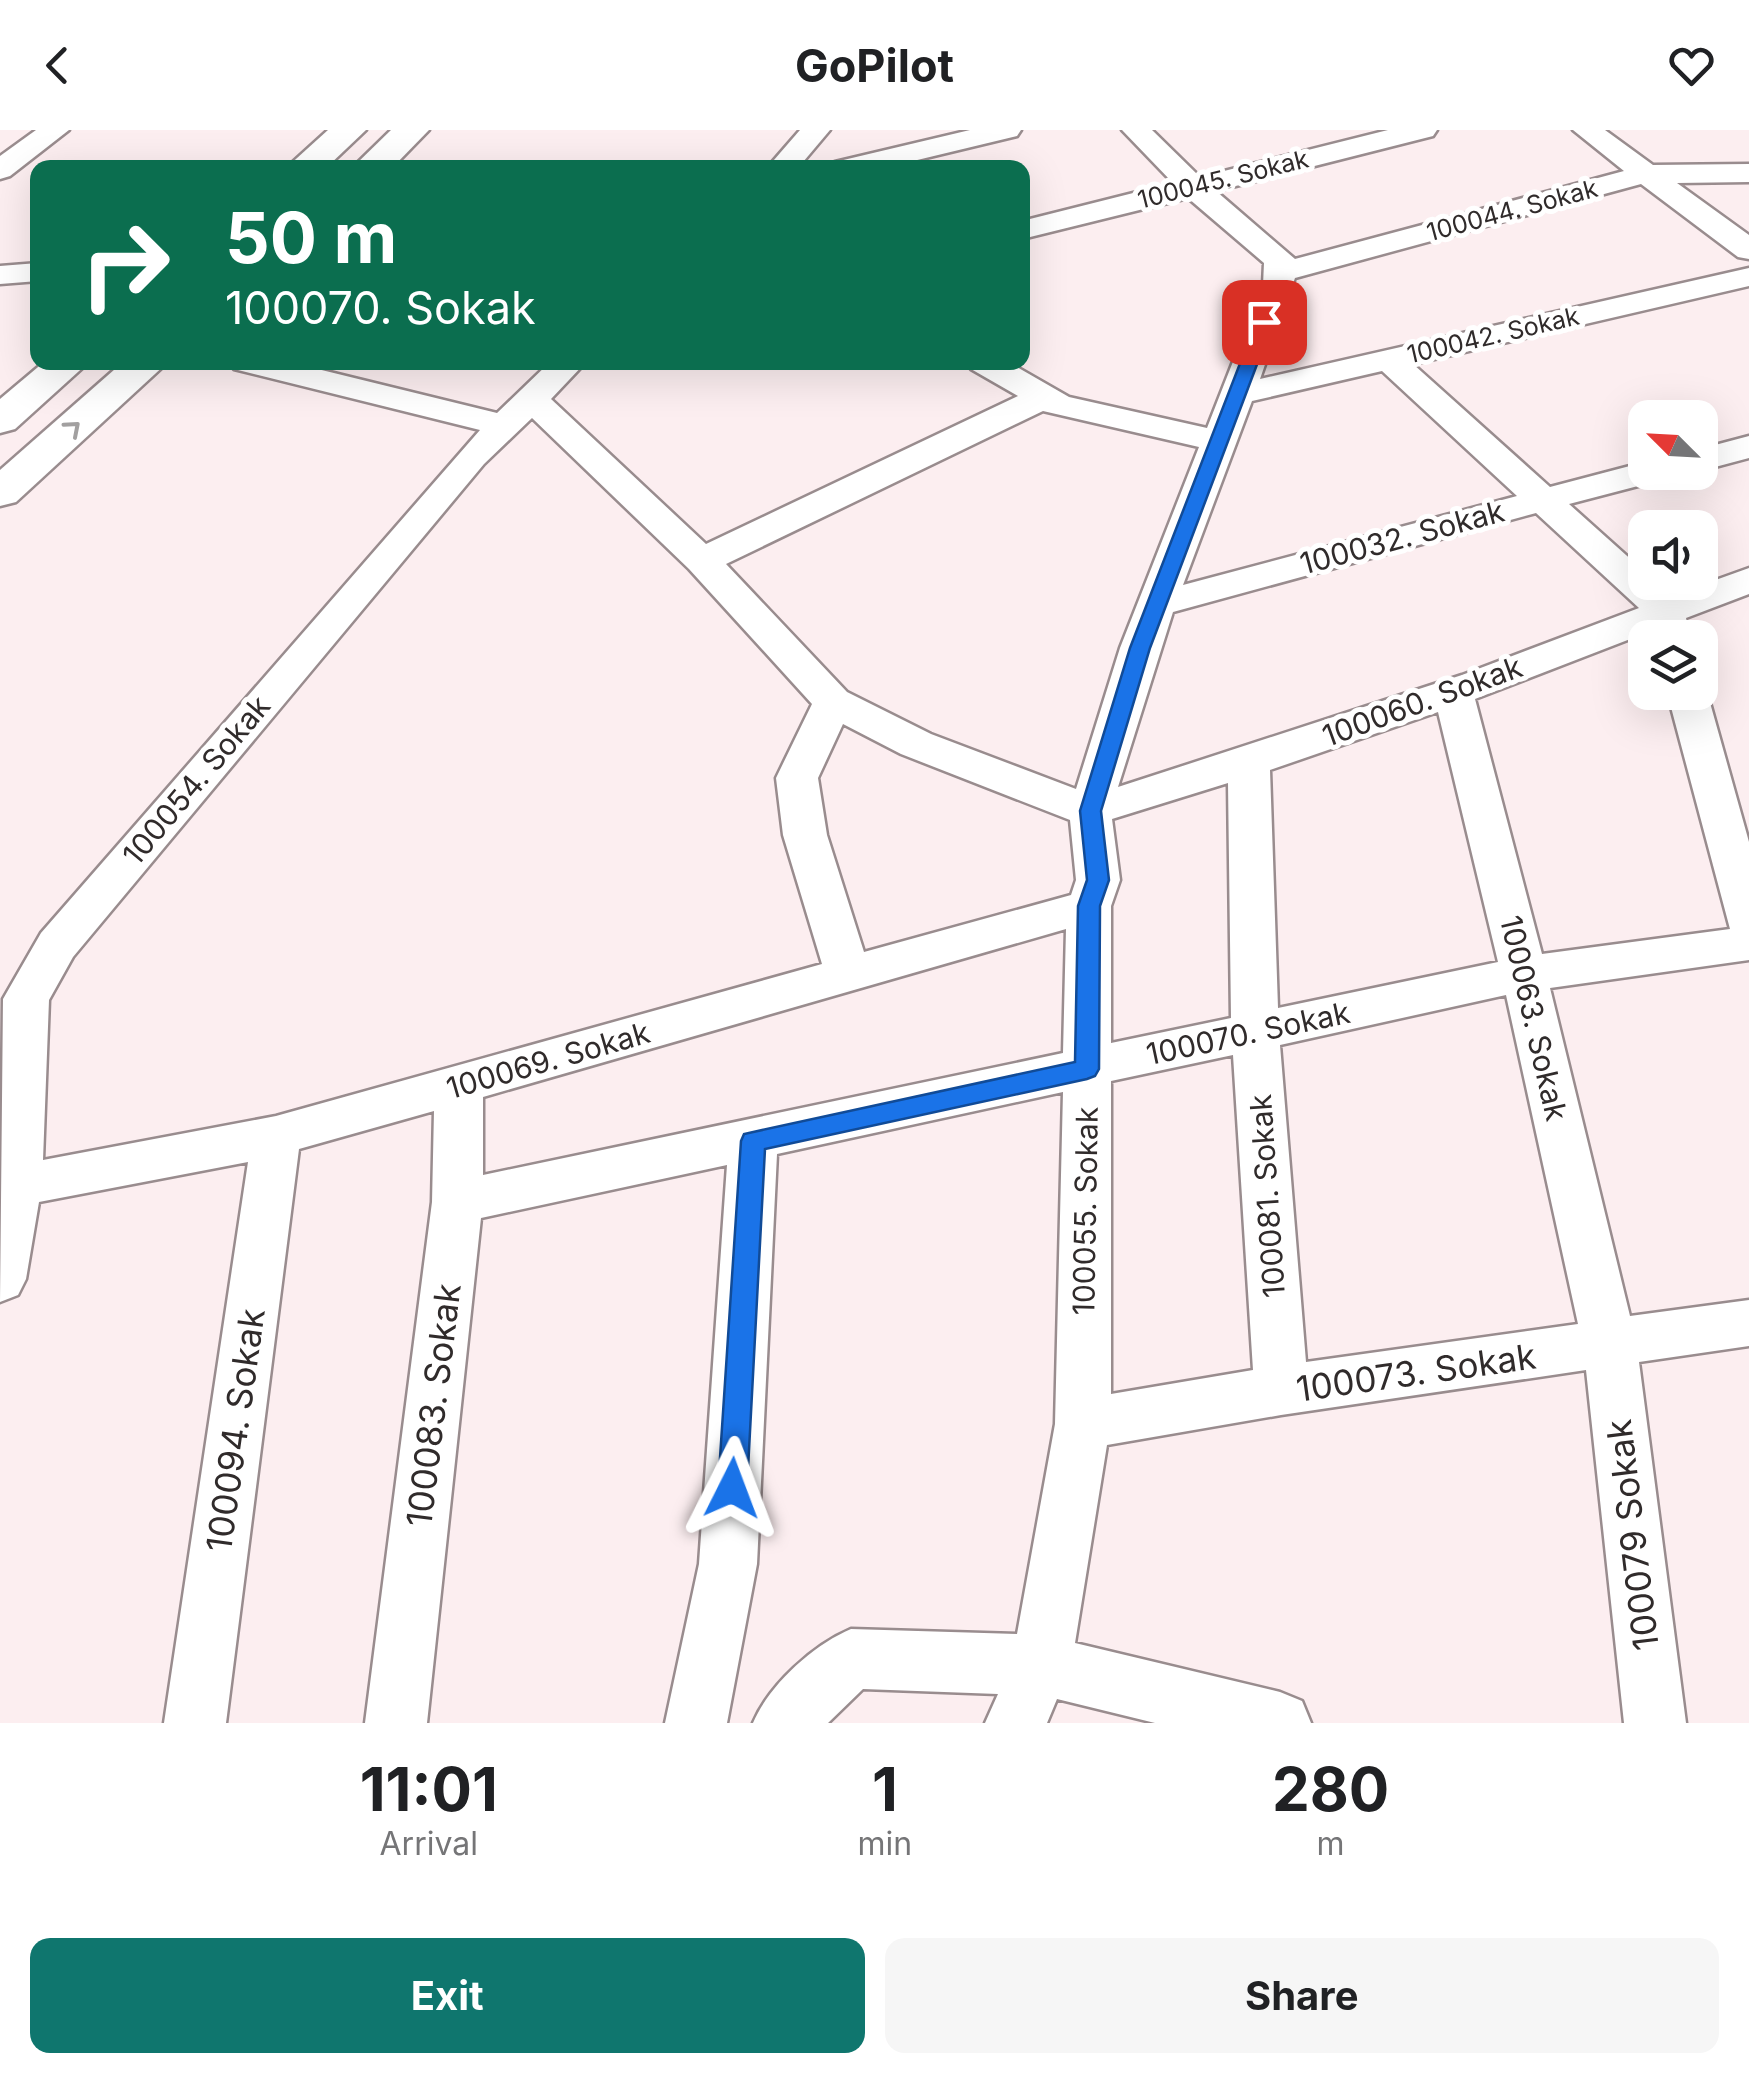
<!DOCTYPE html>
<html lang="en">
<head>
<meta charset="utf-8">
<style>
  body { margin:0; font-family:Inter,sans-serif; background:#f6f6f6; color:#202124; height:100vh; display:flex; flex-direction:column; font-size:38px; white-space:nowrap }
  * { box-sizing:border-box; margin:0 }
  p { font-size:32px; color:#757577 }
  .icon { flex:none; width:55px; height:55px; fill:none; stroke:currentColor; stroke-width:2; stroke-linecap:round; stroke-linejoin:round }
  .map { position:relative; height:1593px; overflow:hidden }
  .sheet { display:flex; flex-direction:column; background:#fff; flex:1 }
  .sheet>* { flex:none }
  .top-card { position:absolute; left:30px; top:30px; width:1000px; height:210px; border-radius:20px; box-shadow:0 10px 40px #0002; background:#0b6e4f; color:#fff; overflow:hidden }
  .needle { width:65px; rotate:294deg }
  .fabs { position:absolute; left:1628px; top:270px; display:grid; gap:20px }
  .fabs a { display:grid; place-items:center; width:90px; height:90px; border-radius:20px; background:#fff; box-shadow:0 10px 40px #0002; font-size:50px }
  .pin { position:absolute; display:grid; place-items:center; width:85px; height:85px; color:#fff; margin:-42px; border-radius:20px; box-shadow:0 5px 15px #0006 }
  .me { position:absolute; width:110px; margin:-55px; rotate:3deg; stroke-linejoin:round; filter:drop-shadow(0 0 8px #0008) }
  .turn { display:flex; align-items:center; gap:35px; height:210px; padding:0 30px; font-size:45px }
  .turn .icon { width:130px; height:130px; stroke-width:2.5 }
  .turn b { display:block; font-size:70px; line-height:85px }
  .eta { display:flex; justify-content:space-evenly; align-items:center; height:170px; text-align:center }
  .eta b { font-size:60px; font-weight:700; line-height:70px }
  .action { display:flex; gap:20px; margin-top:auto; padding:20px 30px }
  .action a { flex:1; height:115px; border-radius:20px; background:#0f766e; color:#fff; font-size:40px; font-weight:700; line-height:115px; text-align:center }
  .action a+a { background:#f6f6f6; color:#202124 }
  header { display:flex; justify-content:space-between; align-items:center; height:130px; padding:0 30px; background:#fff; font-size:45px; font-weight:700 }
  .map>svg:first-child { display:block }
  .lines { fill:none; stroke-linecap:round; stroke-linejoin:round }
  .minor-casing { stroke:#998c8e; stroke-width:5 }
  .primary-casing { stroke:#998c8e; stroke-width:5 }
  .minor { fill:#fff; fill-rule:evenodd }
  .primary { fill:#fff; fill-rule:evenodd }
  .oneway { stroke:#a2a0a0 }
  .route { fill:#1a73e8; stroke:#114b97; stroke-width:2.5 }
  .labels { text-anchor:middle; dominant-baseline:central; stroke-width:10; stroke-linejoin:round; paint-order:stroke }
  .far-street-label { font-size:25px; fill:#302b2b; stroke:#fff }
  .street-label { font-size:30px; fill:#302b2b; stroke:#fff }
  .near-street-label { font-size:35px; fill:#302b2b; stroke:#fff }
</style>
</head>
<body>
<header><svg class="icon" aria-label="back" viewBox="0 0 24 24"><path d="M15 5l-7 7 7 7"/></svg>GoPilot<svg class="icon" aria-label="heart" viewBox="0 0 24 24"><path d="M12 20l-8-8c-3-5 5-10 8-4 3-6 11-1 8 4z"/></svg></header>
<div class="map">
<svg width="1749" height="1593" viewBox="0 0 1749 1593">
  <rect width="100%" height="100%" fill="#fceef0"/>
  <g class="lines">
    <g class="minor-casing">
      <g id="minor">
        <path d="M36,0H69L10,46L0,49V26Z"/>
        <path d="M800,0H830L798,38H767Z"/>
        <path d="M970,0H1021L1017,6L884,38H831L835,32Z"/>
        <path d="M1122,0H1152L1200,47L1388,0H1437L1433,6L1216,61L1295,129L1624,41L1573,0H1605L1653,35L1749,34V52L1677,53L1749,105V129L1738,127L1641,54L1295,148L1260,249L1749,138V156L1413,234L1550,357L1645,332V342H1665L1661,350L1569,374L1645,442V452H1657L1671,466L1749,438V464L1686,488L1691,508H1653L1651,501L1475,569L1542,824L1730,799L1667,562H1700V552L1707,562L1749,712V830L1550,858L1630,1186L1749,1170V1216L1639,1232L1686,1593H1624L1586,1240L1281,1285L1107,1315L1075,1513L1280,1562L1302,1571L1311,1593H1155L1057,1569L1047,1593H985L998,1564L863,1559L828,1593H753C769,1555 813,1515 851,1499L1017,1504L1055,1294L1063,962L777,1024L757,1434L727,1593H665L699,1434L727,1035L481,1088L427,1593H365L432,1072L434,981L299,1019L226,1593H164L248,1032L39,1072L26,1149L18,1165L0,1172L3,869L41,803L480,300L234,239L230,232H289L497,283L550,232H586L551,269L706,414L1018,266L971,239L967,232H1008L1069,267L1207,298L1263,155L1264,133L1188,68L1022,109V91L1173,53ZM1382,241L1517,366L1183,455L1252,271ZM1043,281L1199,317L1120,518L1076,659L931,604L847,562L726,434ZM532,288L689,439L812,574L776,648L783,705L822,834L276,986L43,1030L49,870L73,827L484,334ZM1536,383L1639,478L1462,545L1118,657L1173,482ZM1438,582L1498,832L1278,878L1270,640ZM843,594L901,624L1070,690L1076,750L1071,765L864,822L827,705L818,648ZM1228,653L1231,888L1111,913V776L1120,750L1112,689ZM1066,799L1063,923L483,1045V967ZM1506,865L1578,1194L1306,1232L1280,915ZM1233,925L1253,1240L1111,1264V951Z"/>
        <path d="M38,133V151L0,154V136Z"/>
        <path d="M1749,306V328L1700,341V319Z"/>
      </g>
    </g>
    <g class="primary-casing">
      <g id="primary">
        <path d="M328,0H366L326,38H286Z"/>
        <path d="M391,0H429L392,38H352Z"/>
        <path d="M44,232H89L15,299L0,303V269Z"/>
        <path d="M123,232H168L16,372L0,376V340Z"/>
      </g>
    </g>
    <use href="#minor" class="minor"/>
    <use href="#primary" class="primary"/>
  </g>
  <defs><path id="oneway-chevron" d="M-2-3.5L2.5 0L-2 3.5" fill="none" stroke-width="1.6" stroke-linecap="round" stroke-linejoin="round" transform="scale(2.5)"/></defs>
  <use class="oneway" href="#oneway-chevron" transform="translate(73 298) rotate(-41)"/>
  <path class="route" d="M1264,187L1273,192L1150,518L1101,681L1109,750L1100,776L1099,939L1095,946L1087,949L765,1019L747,1358L743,1367L732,1371L722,1367L718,1358L741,1011L744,1004L1075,932L1078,776L1087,750L1080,681L1130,518L1256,192Z"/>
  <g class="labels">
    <g class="far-street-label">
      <text transform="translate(1223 49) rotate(-14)">100045. Sokak</text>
      <text transform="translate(1512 80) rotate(-15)">100044. Sokak</text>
      <text transform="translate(1493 205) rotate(-13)">100042. Sokak</text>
    </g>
    <g class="street-label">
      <text transform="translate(1402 407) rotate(-15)">100032. Sokak</text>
      <text transform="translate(1422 571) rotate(-20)">100060. Sokak</text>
      <text transform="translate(196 650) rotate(-50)">100054. Sokak</text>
      <text transform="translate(1534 888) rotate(77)">100063. Sokak</text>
      <text transform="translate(1248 903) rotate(-12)">100070. Sokak</text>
      <text transform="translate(548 930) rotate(-16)">100069. Sokak</text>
      <text transform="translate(1267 1066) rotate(-94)">100081. Sokak</text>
      <text transform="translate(1085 1081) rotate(-89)">100055. Sokak</text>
    </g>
    <g class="near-street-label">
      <text transform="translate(1416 1242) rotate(-8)">100073. Sokak</text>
      <text transform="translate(433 1275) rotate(-83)">100083. Sokak</text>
      <text transform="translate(235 1300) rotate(-82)">100094. Sokak</text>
      <text transform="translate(1632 1405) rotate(-97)">100079 Sokak</text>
    </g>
  </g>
</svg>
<div class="fabs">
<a><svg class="needle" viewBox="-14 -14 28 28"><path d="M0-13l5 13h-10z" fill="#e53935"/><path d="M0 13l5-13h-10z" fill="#757577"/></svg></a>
<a><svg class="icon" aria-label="sound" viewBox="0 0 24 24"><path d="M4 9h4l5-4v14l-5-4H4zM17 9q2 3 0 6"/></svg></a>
<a><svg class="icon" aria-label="layers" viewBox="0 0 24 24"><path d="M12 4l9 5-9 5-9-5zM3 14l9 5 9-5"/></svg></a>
</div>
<div class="pin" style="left:1264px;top:192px;background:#d93025"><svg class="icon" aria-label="arrive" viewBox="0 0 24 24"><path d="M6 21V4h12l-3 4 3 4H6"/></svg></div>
<svg class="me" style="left:732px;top:1358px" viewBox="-20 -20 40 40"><path d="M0-17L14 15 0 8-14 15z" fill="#1a73e8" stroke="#fff" stroke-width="4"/></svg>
<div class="top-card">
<div class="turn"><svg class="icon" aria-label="right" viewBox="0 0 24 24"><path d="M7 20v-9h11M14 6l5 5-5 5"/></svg><div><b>50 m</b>100070. Sokak</div></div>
</div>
</div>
<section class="sheet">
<div class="eta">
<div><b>11:01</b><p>Arrival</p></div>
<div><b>1</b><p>min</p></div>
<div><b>280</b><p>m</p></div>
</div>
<div class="action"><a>Exit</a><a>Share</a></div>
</section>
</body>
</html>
